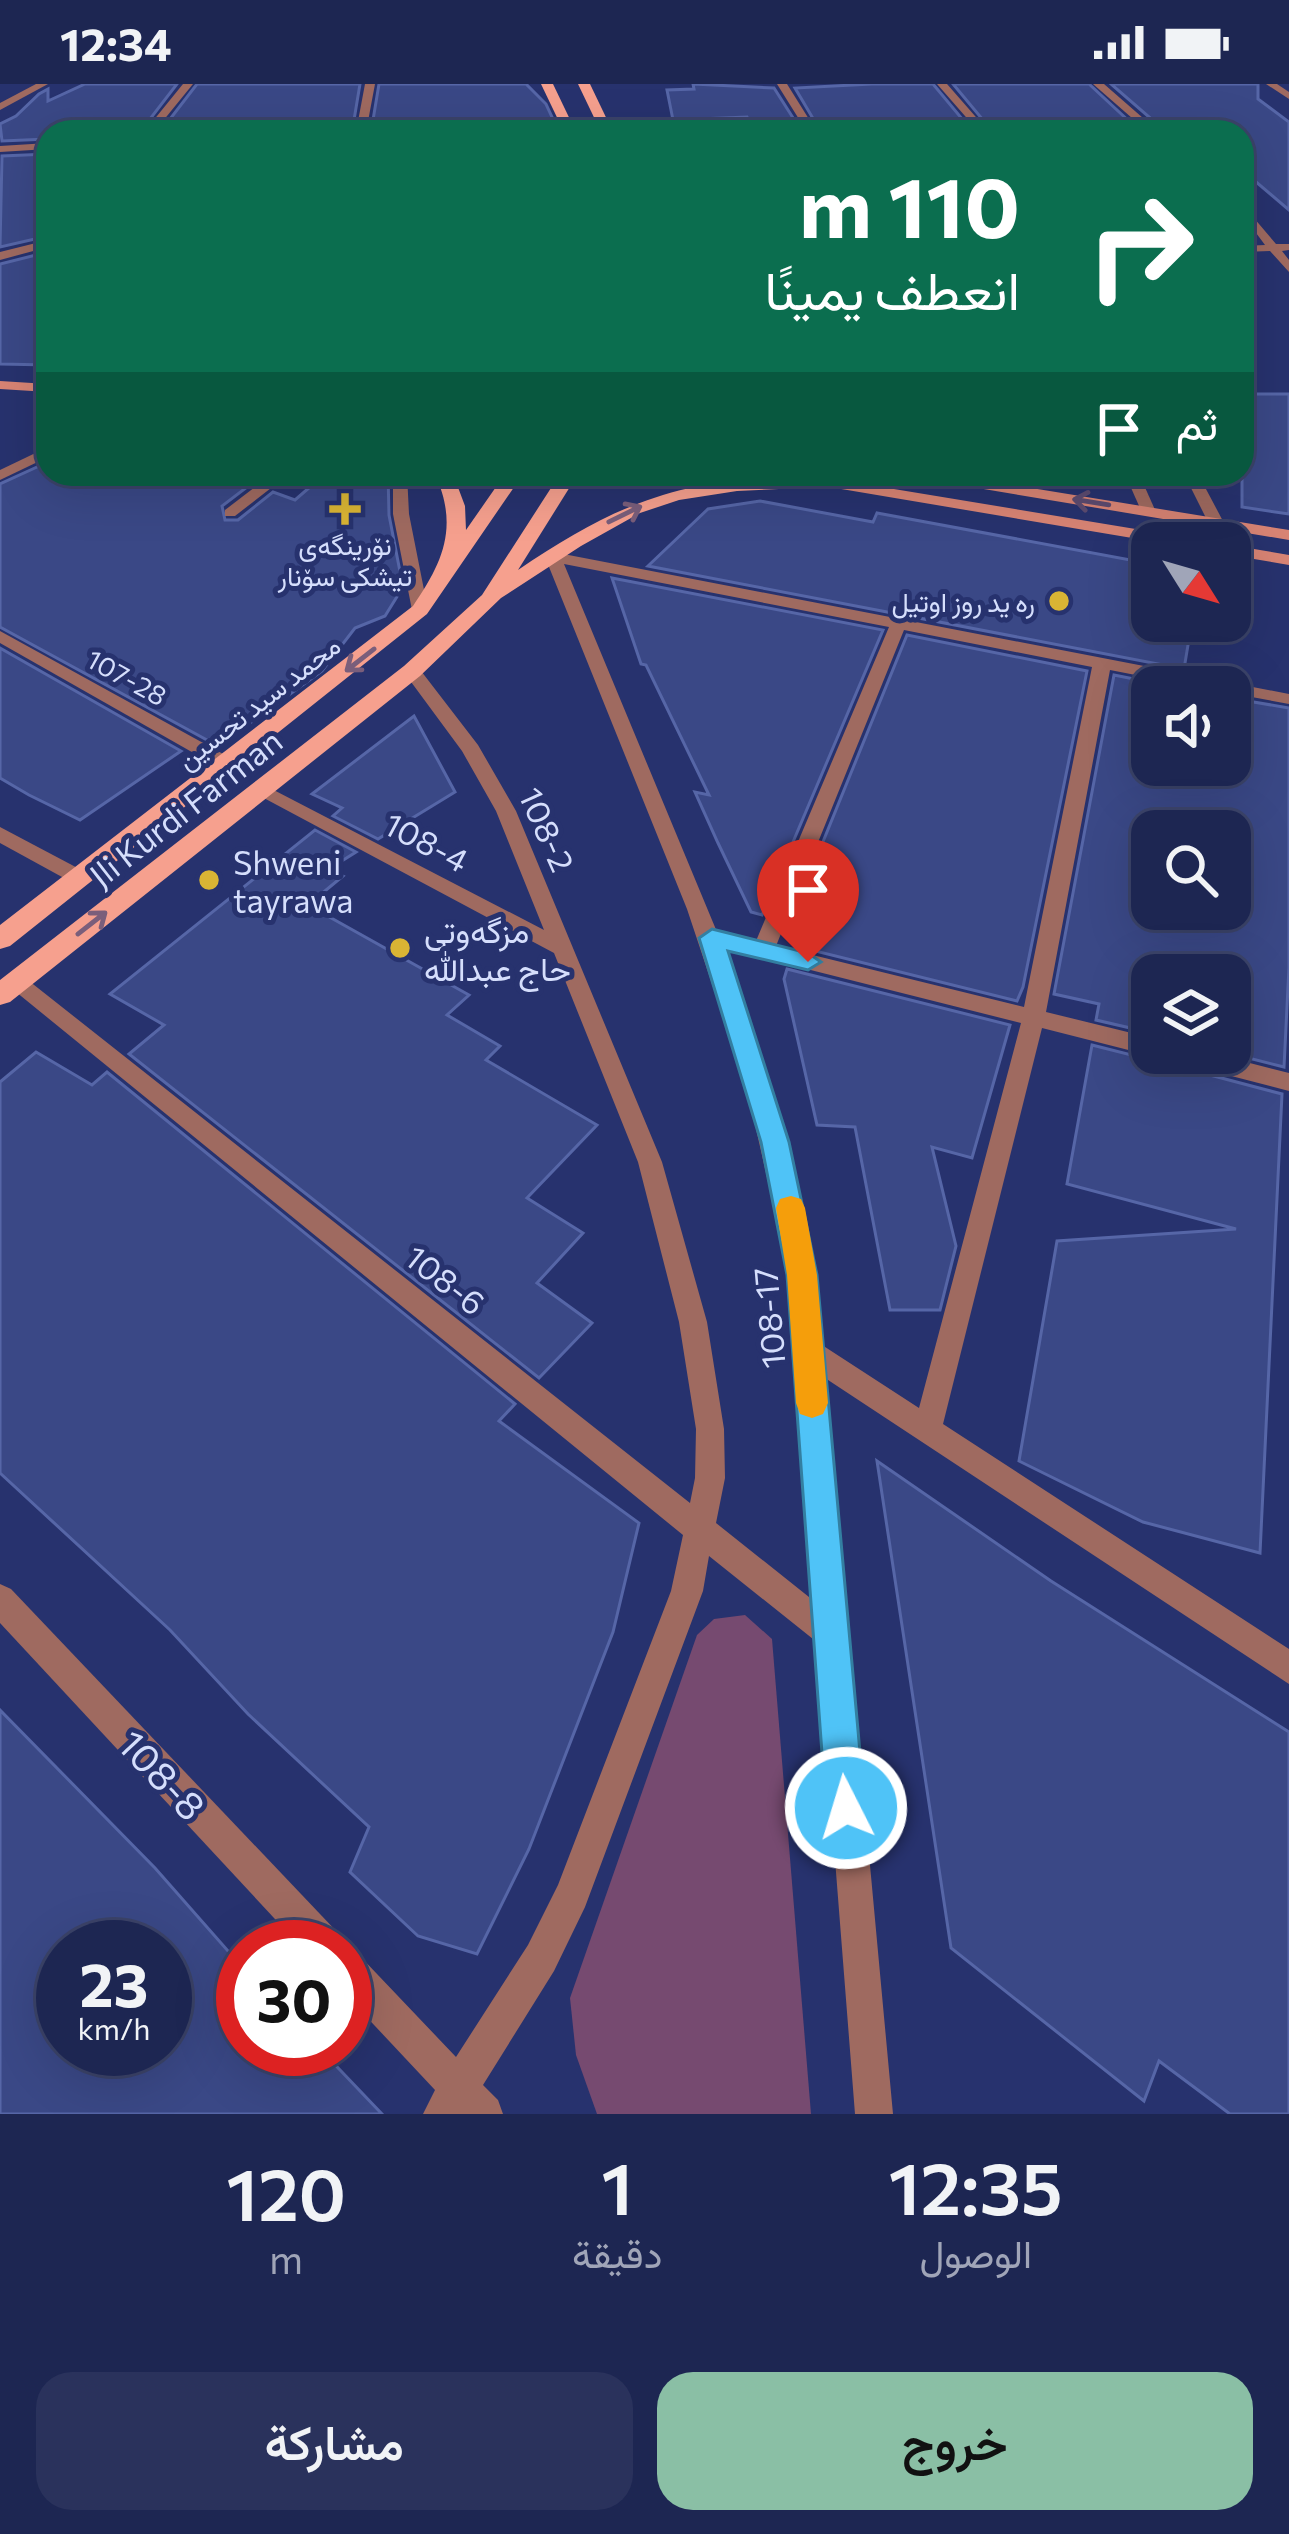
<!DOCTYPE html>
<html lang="ar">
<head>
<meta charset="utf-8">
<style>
  body { margin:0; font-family:Commissioner,Vazirmatn,sans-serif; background:#2a325c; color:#f1f3f6; direction:rtl; height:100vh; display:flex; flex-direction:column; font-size:45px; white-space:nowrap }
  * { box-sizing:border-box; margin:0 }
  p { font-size:39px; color:#a0a5b8 }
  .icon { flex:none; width:66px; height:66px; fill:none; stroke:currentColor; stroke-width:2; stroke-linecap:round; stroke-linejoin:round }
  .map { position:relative; height:2030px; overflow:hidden; direction:ltr }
  .side { display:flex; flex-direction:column; background:#1d2652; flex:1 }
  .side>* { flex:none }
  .top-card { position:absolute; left:36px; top:36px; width:1218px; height:366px; border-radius:36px; box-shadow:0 12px 48px #0002,0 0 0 3px #3b4369; direction:rtl; background:#0b6e4f; color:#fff; overflow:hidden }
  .needle { width:78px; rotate:127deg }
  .controls { position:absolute; left:1131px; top:438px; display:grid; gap:24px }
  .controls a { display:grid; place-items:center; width:120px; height:120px; border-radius:24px; background:#1d2652; box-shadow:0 12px 48px #0002,0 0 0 3px #3b4369; font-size:60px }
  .speed { position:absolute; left:36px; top:1836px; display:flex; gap:24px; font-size:60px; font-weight:700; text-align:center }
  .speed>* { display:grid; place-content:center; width:156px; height:156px; border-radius:50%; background:#1d2652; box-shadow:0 12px 48px #0002,0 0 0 3px #3b4369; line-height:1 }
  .speed small { font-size:30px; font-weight:400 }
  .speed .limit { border:18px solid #d22; background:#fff; color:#111 }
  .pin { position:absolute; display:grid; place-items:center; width:102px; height:102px; color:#fff; margin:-123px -51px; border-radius:50% 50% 50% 0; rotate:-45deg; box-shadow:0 0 12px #0007 }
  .pin .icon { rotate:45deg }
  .me { position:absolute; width:132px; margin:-66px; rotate:355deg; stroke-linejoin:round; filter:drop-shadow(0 0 9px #0008) }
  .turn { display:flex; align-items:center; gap:42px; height:252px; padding:0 36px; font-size:54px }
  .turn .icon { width:156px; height:156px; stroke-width:2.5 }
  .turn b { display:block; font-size:84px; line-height:102px }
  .then { display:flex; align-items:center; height:114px; padding:0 36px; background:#0003; gap:24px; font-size:45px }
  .eta { display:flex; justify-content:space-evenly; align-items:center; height:204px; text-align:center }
  .eta b { font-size:72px; font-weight:600; line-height:84px }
  .cta { display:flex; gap:24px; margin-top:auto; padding:24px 36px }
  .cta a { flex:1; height:138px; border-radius:36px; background:#8abfa5; color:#111; font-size:48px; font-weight:600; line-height:138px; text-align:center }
  .cta a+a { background:#2a325c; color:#f1f3f6 }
  .status { display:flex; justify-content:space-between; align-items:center; height:84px; padding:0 60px; background:#1d2652; direction:ltr }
  .status svg { height:33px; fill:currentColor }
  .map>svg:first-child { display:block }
  .green { fill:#764a70 }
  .building { fill:#3a4886; stroke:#5666a7; stroke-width:3; fill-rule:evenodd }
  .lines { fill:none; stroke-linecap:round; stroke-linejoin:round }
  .service { fill:#9f6a60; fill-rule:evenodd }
  .minor { fill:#9f6a60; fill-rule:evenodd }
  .secondary { fill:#d88474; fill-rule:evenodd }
  .primary { fill:#f6a08e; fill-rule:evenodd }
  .oneway { stroke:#5c4b70 }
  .oneway2 { stroke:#7a5e7b }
  .route { fill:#4fc3f7; stroke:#337fa1; stroke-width:3 }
  .slow { fill:#f59e0b }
  .poi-dot { fill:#d9b434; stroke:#27326e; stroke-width:4.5 }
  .labels { text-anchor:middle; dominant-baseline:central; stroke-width:10; stroke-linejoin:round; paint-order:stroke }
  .far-poi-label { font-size:27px; fill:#d5defc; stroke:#27326e }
  .far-street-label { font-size:27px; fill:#d5defc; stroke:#27326e }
  .street-label { font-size:33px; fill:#d5defc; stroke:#27326e }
  .poi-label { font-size:33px; fill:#d5defc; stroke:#27326e; text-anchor:start }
  .near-street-label { font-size:39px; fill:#d5defc; stroke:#27326e }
</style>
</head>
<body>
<div class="status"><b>12:34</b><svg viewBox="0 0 49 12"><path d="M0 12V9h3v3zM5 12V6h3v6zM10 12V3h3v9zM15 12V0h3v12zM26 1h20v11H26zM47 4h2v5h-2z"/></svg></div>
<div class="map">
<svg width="1289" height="2030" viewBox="0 0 1289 2030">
  <rect width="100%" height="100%" fill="#27326e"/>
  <path class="green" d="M745,1531L772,1555L811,2030H597L576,1971L570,1914L697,1551L714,1535Z"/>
  <g class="building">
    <path d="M85,0H177L140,48H48V55L2,57L0,40L16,32L39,10L48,5V17Z"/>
    <path d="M197,0H360L352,48H160Z"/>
    <path d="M379,0H526L546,20L559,48H371Z"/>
    <path d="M693,0L774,4L802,48H707L753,45L747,33L673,36L667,6L694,5Z"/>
    <path d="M872,0H933L973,48H821L795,4Z"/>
    <path d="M953,0H1089L1133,41L1068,44L1073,48H993Z"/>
    <path d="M1111,0H1258V15L1289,38V126L1242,86V48H1199L1188,39L1157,40Z"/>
    <path d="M48,70V152L0,163L2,72Z"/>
    <path d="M48,168V281L0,280V180Z"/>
    <path d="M1242,310H1289V430L1242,423Z"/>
    <path d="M48,378V390H222L251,400L222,422L225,436H238L273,408L295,416L325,390H388L389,431L403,503L385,532L355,544L322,587L218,662L0,543V400Z"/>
    <path d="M760,417L873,438L877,429L1152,480V537H1192L1184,585L648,482L708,425Z"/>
    <path d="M612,494L883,546L762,831L751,828L718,759L695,708L709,711L646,581L641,580Z"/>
    <path d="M907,551L1087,587L1023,903L1017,917L795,862L801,842L790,839Z"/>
    <path d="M0,564L181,667L80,736L29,711L0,694Z"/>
    <path d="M1114,591L1174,603H1152V681H1230V614L1289,624V883L1284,983L1229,969L1230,891H1152V949L1096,936L1099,920L1054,910ZM1152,747H1230V825H1152Z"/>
    <path d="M414,632L455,708L378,755L333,732L342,724L312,710Z"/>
    <path d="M315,746L356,768L329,785L343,792L308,821L469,911L447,931L500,962L486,976L597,1041L527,1114L583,1149L537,1199L592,1239L539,1294L129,970L164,941L110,910Z"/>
    <path d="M787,885L1010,941L972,1074L932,1063L956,1162L940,1226H890L855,1043L817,1041L784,895Z"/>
    <path d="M1092,961L1151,976L1162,973L1176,982L1282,1010L1260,1469L1143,1438L1019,1377L1057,1157L1236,1145L1067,1100Z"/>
    <path d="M36,968L92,1001L107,988L515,1320L499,1337L639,1439L613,1548L529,1765L477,1870L418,1852L350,1788L369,1743L248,1630L170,1546L0,1389V998Z"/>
    <path d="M877,1377L1051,1497L1289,1648V2030H1230L1159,1977L1144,2017L951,1864Z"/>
    <path d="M0,1626L155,1784L243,1884V1965H320L382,2030H0ZM63,1863H165V1965H63Z"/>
  </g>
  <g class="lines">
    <g class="service">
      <path d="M747,37L750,42L606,47L601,44Z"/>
      <path d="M272,390H289L235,432H225V426Z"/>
      <path d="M393,390H407L409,430L428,526L420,531L412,526L393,430Z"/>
      <path d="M1125,390H1139L1156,428L1153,431H1143Z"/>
      <path d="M0,743L87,789L90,794L87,799H73L0,759Z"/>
    </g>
    <g class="minor">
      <path d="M36,0H48L0,26V19Z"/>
      <path d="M183,0H193L154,48H144Z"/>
      <path d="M365,0H375L366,48H356Z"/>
      <path d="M777,0H787L817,48H807Z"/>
      <path d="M937,0H947L989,48H979Z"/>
      <path d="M1093,0H1104L1159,48H1148Z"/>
      <path d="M1266,0H1277L1289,8V15Z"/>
      <path d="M48,59V65L0,68V62Z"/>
      <path d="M1242,120L1276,160H1289V166L1282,167L1289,176V188L1270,167L1242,168V162L1265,161L1242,130Z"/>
      <path d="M48,156V163L0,176V168Z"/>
      <path d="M48,363V373L0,396V386Z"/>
      <path d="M1184,390H1198L1224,439L1222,442H1210Z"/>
      <path d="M553,468L1289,610V620L1230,609V603H1197L1110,586L1046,928L1152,954V969H1160L1152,972L1042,944L943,1340L1289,1565V1600L825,1294L893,2030H855L818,1559L709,1472L703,1507L585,1823L554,1887L483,2001L498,2016L503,2030H423L435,2006L345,1910V1865L358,1870L456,1973L528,1861L558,1801L671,1507L683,1451L5,899L8,893H24L690,1419L695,1394L696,1345L679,1238L638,1078L554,869L249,706L252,702H266L544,846L496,727L462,667L403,587L406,583H418L478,661L516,727L662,1078L707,1238L724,1345L725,1394L716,1439L814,1517L789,1191L747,1005L687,825L545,473ZM564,480L889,543L756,857L717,848ZM904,546L1092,583L1024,923L776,862ZM723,864L1021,939L919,1324L822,1261C809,1124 770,993 723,864Z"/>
      <path d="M0,547L234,676L237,680L234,684H220L0,559Z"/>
      <path d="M1165,969H1211L1289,989V1007L1177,978Z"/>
      <path d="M0,1500L11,1505L339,1850L344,1863H301L0,1539Z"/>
    </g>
    <g class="secondary">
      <path d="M0,297L48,300V308L0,305Z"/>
      <path d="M769,390H803L1190,454L1198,459H1162L776,394Z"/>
      <path d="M911,390H945L1289,446V456L918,394Z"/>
      <path d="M1230,461L1289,471V481L1230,471Z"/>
    </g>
    <g class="primary">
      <path d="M541,0H553L576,48H564Z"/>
      <path d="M578,0H590L613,48H601Z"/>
      <path d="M435,390H453L465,422L466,446L505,390H523L427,530L10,862L0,865V841L413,522C443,478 459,443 435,390Z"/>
      <path d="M560,390H578L518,486C606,426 671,397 778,393C796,392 819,387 832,397L823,403L737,407L679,416L640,429L581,462L501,514L420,592L10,918L0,921V896L404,582L482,511Z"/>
    </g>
  </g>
  <defs><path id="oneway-shaft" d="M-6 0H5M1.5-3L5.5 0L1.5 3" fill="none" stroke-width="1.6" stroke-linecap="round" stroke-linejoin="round" transform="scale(3)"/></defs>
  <use class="oneway" href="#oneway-shaft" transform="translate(1091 418) rotate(-171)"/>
  <g class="oneway2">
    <use href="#oneway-shaft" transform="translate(625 430) rotate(-26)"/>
    <use href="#oneway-shaft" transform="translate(360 576) rotate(142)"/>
    <use href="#oneway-shaft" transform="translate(92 839) rotate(-38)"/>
  </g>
  <path class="route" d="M712,845L808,869L821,878L808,886L728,867L789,1058L817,1191L865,1724L860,1738L846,1744L832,1738L826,1724L787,1191L761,1058L699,854Z"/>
  <path class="slow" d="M791,1112L801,1115L805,1124L817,1191L828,1319L823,1330L812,1334L800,1330L796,1319L787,1191L776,1124L780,1115Z"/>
  <g class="poi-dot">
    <path d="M339 407h12v12h12v12h-12v12h-12v-12h-12v-12h12z"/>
    <circle cx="1059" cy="517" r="12"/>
    <circle cx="209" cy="796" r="12"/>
    <circle cx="400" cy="864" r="12"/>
  </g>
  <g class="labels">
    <g class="far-poi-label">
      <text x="345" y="460">نۆرینگەی<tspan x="345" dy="31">تیشکی سۆنار</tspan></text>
      <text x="1035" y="517" text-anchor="end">ره يد روز اوتيل</text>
    </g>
    <g class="far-street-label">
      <text transform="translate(127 593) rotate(29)">107-28</text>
      <text transform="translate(258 618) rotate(-38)">محمد سید تحسین</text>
    </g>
    <g class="street-label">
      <text transform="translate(185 723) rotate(-38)">Jli Kurdi Farman</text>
      <text transform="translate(548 745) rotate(66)">108-2</text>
      <text transform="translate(427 757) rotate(28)">108-4</text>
      <text transform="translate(446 1195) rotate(38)">108-6</text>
      <text transform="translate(768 1234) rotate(-95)">108-17</text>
    </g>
    <g class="poi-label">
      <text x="233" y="777">Shweni<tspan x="233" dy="38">tayrawa</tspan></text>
      <text x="424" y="845">مزگەوتی<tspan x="424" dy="38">حاج عبدالله</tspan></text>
    </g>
    <g class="near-street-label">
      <text transform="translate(163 1690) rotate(47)">108-8</text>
    </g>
  </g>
</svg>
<div class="controls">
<a><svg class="needle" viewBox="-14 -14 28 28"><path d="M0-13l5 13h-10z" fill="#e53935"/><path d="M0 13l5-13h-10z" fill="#a0a5b8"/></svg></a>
<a><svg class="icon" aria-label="sound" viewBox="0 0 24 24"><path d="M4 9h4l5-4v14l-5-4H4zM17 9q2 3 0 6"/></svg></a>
<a><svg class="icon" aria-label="search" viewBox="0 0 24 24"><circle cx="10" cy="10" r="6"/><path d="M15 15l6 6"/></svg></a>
<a><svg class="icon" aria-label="layers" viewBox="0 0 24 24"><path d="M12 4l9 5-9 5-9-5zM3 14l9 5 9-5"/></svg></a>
</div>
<div class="speed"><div>23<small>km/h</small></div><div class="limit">30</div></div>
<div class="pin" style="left:808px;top:878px;background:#d93025"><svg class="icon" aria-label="arrive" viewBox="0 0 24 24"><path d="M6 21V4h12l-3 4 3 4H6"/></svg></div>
<svg class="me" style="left:846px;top:1724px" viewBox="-20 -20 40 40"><circle r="17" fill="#4fc3f7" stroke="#fff" stroke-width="3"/><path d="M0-11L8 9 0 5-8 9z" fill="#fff"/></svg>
<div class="top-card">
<div class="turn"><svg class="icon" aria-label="right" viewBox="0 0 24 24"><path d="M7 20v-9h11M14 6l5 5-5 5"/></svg><div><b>110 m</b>انعطف يمينًا</div></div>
<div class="then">ثم<svg class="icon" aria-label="arrive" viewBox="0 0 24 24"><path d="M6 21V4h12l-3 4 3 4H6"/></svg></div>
</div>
</div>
<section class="side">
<div class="eta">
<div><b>12:35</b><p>الوصول</p></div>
<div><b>1</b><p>دقيقة</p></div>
<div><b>120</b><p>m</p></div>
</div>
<div class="cta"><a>خروج</a><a>مشاركة</a></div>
</section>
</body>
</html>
